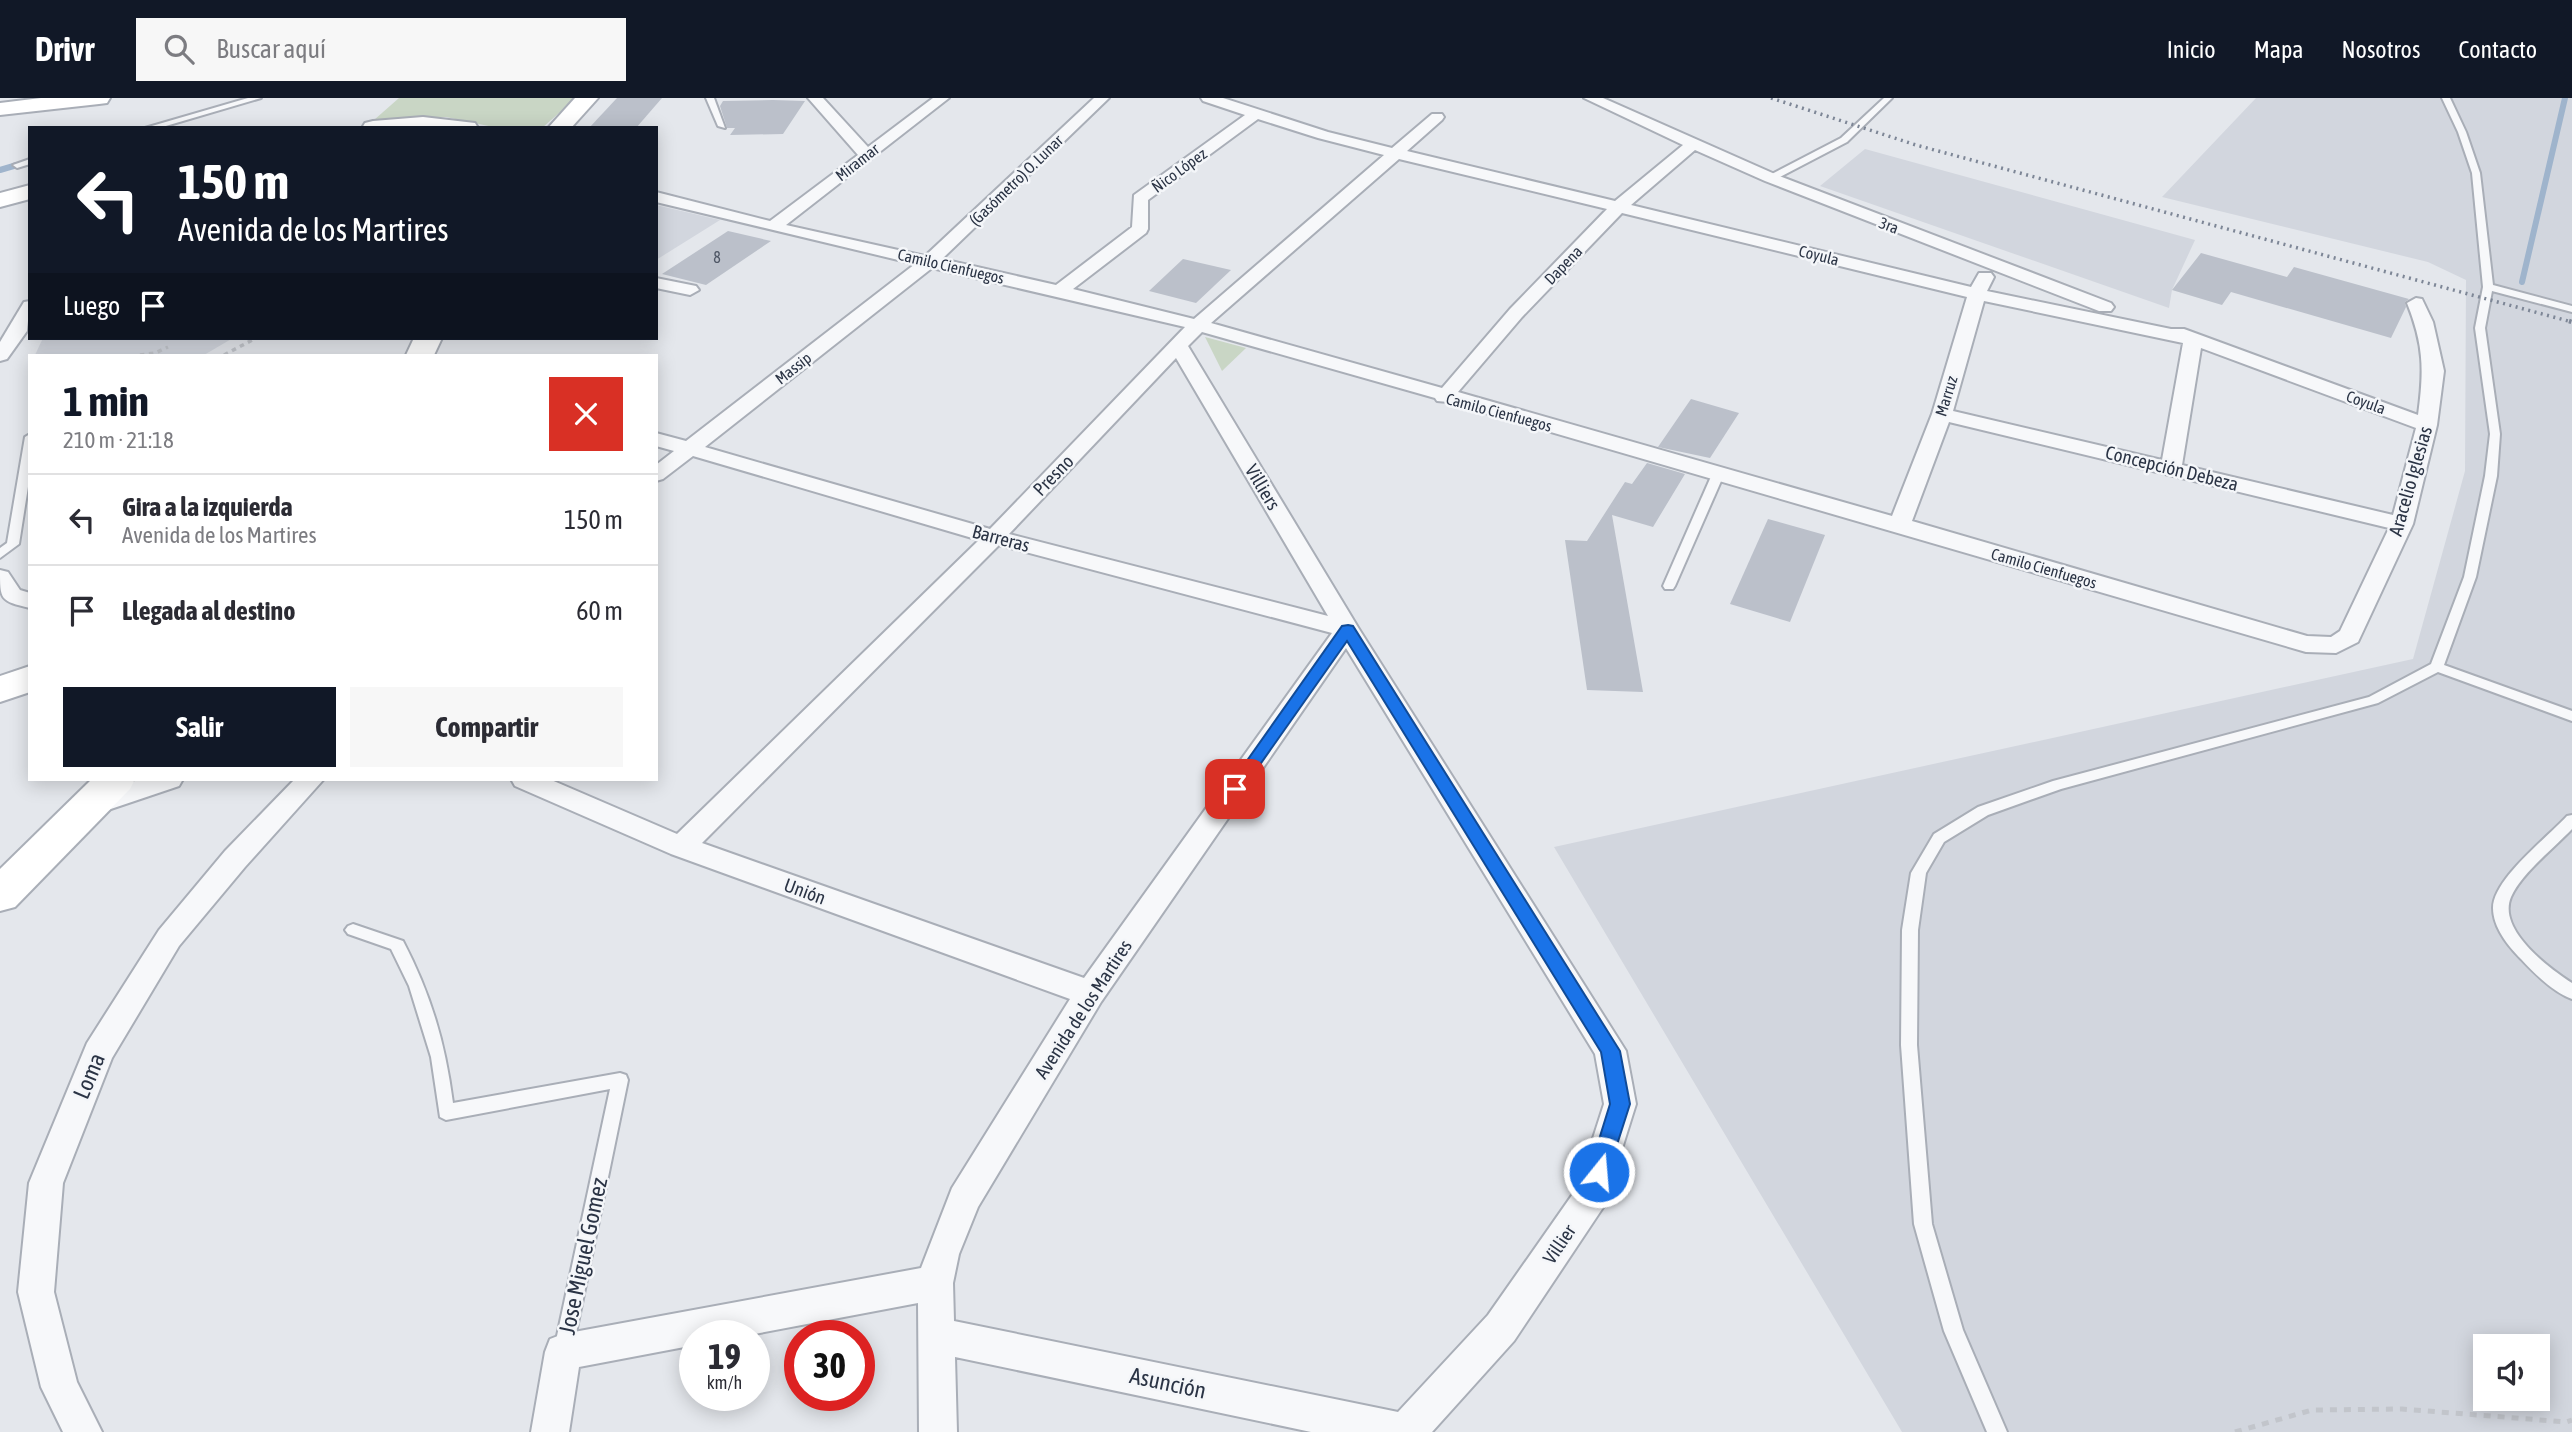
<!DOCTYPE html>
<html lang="es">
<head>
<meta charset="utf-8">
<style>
  body { margin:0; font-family:"Asap Condensed",sans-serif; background:#f7f7f7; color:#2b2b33; height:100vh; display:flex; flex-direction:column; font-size:26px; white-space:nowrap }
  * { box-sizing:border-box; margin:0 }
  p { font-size:23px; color:#7c7c81 }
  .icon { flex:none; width:38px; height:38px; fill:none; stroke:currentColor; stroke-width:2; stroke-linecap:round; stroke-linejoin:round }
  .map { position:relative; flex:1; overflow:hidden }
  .side { position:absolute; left:28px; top:256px; width:630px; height:427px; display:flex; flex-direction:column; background:#fff; border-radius:0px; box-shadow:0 4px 18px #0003 }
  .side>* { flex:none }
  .top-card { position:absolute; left:28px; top:28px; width:630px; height:214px; border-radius:0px; box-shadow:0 4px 18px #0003; background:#111827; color:#fff; overflow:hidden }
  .controls { position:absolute; left:2473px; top:1236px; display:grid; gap:14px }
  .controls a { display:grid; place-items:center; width:77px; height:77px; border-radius:0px; background:#fff; box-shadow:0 4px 18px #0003; font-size:35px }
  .speed { position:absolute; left:679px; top:1222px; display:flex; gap:14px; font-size:35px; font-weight:700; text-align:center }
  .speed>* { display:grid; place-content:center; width:91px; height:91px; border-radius:50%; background:#fff; box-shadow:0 4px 18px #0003; line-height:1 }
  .speed small { font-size:18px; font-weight:400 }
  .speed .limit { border:10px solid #d22; background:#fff; color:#111 }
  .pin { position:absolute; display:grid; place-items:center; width:60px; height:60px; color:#fff; margin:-30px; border-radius:14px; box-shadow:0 4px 10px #0006 }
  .me { position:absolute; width:77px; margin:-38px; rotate:17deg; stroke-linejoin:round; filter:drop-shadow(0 0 5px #0008) }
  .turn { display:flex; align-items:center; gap:24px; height:147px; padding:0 35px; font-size:32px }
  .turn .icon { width:91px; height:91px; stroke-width:2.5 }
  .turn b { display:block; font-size:49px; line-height:60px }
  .then { display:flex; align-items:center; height:66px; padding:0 35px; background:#0003; gap:14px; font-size:26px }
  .round { display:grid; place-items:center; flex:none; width:74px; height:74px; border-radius:0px; background:#f7f7f7 }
  .summary { display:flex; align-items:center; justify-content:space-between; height:119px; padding:0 35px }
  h1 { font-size:42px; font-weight:700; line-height:52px; color:#111827 }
  .cta { display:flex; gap:14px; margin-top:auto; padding:14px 35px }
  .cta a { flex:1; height:80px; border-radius:0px; background:#111827; color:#fff; font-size:28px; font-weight:700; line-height:80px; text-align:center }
  .cta a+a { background:#f7f7f7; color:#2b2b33 }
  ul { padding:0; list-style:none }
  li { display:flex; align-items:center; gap:21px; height:91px; padding:0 35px; border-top:2px solid #e1e1e2 }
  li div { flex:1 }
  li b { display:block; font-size:26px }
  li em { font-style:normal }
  header { display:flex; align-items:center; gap:42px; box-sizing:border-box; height:98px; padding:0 35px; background:#111827; color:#fff }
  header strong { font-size:33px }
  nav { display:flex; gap:38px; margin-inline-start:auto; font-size:24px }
  .search { width:490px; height:63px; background:#f7f7f7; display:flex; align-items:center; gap:18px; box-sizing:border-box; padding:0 24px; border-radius:0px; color:#7c7c81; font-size:26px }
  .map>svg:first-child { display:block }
  .built { fill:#d2d6de; fill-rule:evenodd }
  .green { fill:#c9d6c5 }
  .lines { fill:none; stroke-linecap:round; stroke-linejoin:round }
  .stream { stroke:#9fb4cc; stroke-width:6 }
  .building { fill:#bbc0ca }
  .lane-casing { stroke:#a9aeb7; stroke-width:4 }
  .street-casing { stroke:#a9aeb7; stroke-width:4 }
  .secondary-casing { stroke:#a9aeb7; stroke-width:4 }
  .path-far1 { stroke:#c2c5cb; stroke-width:3.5; stroke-dasharray:4.5 4.5; stroke-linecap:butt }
  .path { stroke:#c2c5cb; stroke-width:5; stroke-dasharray:7 7; stroke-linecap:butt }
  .lane { fill:#f7f8fa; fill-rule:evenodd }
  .street { fill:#f7f8fa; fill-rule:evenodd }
  .secondary { fill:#fff; fill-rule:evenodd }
  .rail-far1 { stroke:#7d8696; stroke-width:3.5; stroke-dasharray:2 4.5; stroke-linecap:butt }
  .rail { stroke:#7d8696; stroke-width:4.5; stroke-dasharray:2.5 5; stroke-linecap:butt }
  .route { fill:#1a73e8; stroke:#114b97; stroke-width:2 }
  .labels { text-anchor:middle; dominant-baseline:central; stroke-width:5; stroke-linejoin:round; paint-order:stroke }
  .far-street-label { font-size:16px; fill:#2b3445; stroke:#f4f6f9 }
  .number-label { font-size:16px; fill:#4f5766 }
  .street-label { font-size:19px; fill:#2b3445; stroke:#f4f6f9 }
  .near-street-label { font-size:23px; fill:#2b3445; stroke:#f4f6f9 }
</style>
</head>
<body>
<header>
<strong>Drivr</strong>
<div class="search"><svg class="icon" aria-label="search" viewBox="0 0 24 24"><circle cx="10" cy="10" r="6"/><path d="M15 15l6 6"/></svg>Buscar aquí</div>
<nav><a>Inicio</a><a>Mapa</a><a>Nosotros</a><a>Contacto</a></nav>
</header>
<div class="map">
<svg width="2572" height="1334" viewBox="0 0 2572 1334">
  <rect width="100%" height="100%" fill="#e4e7ec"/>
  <g class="built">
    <path d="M2256,0H2572V1334H1902L1554,749L2413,561L2465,373L2466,182L2428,164L2162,99ZM2485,1248H2538V1300H2485Z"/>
    <path d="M1865,51L2195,142L2172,192L2169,210L1820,88Z"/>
    <path d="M656,107L720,122L656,162Z"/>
    <path d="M43,240H233L204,257H35Z"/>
  </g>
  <g class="green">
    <path d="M399,0H576L542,30H498L446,19L374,22Z"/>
    <path d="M1205,239L1246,250L1222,273Z"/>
  </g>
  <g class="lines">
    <g class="stream">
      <path d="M0,72L17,67"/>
      <path d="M2522,184L2565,0"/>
    </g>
  </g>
  <g class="building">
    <path d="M617,0H662L636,30H589Z"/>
    <path d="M773,2L805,3L783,36L730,37L735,30H727L720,8L723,3Z"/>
    <path d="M728,133L771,143L706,187L662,176Z"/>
    <path d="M2201,155L2287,179L2294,169L2409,201L2405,204L2406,209L2391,240L2231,194L2222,207L2172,192Z"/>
    <path d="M1183,161L1231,172L1196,205L1149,193Z"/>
    <path d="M1691,301L1739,315L1710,360L1658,349Z"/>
    <path d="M1647,365L1685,376L1653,429L1612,417L1643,594L1587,592L1565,442L1587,443L1625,384L1632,386Z"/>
    <path d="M1768,421L1825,437L1790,524L1730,506Z"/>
  </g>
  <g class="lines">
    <g class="lane-casing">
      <g id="lane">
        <path d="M248,0H261L159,30H145Z"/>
        <path d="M706,0H714L725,30L718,28Z"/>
        <path d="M1884,0H1892L1847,44L1774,82H1768V78L1841,40Z"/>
        <path d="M2442,0H2450L2466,34L2480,75L2493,187L2572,208V214L2492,193L2485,230L2500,336L2497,378L2476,479L2444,567L2572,613V623L2438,574L2378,605L2061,691L1988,717L1944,744L1926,775L1918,832L1917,947L1932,1126L1963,1232L2007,1334H1987L1944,1233L1914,1126L1901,947L1902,832L1911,775L1934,736L1978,709L2053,683L2369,599L2431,566L2464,479L2485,378L2490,336L2475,230L2483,189L2472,75L2458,34Z"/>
        <path d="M30,61V66L17,70L13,67Z"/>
        <path d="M30,336V376L19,446L0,460V450L7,445L25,339Z"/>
        <path d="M1719,371L1725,374L1675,488L1673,491H1665L1663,488L1713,374Z"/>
        <path d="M2572,717V731C2554,750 2521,776 2511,799C2497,832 2549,870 2572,885V901C2553,894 2535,876 2521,861C2508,848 2493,829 2493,810C2493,781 2548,739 2567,718Z"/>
        <path d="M353,826L403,843C431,897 445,944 453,1005L620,975L626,977L628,982L571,1259L564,1262L557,1259L554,1252L610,991L446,1022L440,1019L431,959L409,888L391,851L348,836L345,832L348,828Z"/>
      </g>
    </g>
    <g class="street-casing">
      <g id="street">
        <path d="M808,0H823L868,49L933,0H949L786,127L925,158L1094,0H1109L942,161L1056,187L1132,129L1134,97L1245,17L1203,3L1201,0H1223L1328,34L1392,50L1432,16H1442L1444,19L1442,22L1407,53L1615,103L1683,47L1584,0H1603L1777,77L2111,205L2114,209L2111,213H2099L1765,83L1695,52L1631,107L1971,189L1979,175H1991L1994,179L1987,193L2171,231H2184L2418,317C2424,273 2424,247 2407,205L2416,200L2422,201L2433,224L2444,273L2437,327L2413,426L2358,544L2336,555L2306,554L1448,304L1437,303L1435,300L1202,234L1188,248L1359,531L1626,953L1636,1006L1604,1108L1514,1243L1432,1334H1311L955,1259L957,1334H919L918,1205L749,1237H695V1247L579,1269L569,1334H531L545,1254L550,1241L563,1236L921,1170L952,1090L1070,901L671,756L515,688L511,681H549L677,736L979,442L693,358L663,381L656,383V367L674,353L656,348V335L686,343L915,166L656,104V94L770,123L858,57ZM1258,21L1318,40L1384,57L1194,221L1073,191L1146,135L1148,131V102ZM1399,61L1607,111L1510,211L1442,290L1211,225ZM1622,115L1967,199L1932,316L1892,418L1458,294L1522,219ZM932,170L1185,229L990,431L705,349ZM1984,203L2183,245L2162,362L1953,313ZM2201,250L2416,330L2393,417L2182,367ZM1176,260L1328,518L1009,436ZM1949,324L2389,430L2340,533L2331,539L2307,538L1912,423ZM999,447L1332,535L1084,880L702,745ZM1346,550L1595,956L1604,1006L1577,1090L1488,1217L1398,1314L954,1223L953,1185L959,1156L978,1109L1101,904Z"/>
        <path d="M656,180L696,188L699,192L690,197L656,190Z"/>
        <path d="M30,203L27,233L7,261L0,263V244L24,204Z"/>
        <path d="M0,472L8,474L20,492L30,495V510C0,503 0,502 0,472Z"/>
        <path d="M141,681H183L179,688L90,718L80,715L77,708L80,701Z"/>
        <path d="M295,681H324L245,769L179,848L112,960L63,1085L54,1194L77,1284L102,1334H63L41,1289L18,1194L29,1085L87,945L159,832L225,753Z"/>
      </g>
    </g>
    <g class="secondary-casing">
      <g id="secondary">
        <path d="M41,0H110L107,5L99,6L0,17V5Z"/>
        <path d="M575,0H598L571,30H548Z"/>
        <path d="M423,19L475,25L478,30H362L365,25L373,23Z"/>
        <path d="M30,87V101L0,109V95Z"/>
        <path d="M414,240H442L434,257H406Z"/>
        <path d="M30,568V594L0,604V578Z"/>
        <path d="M92,681H135L130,691L15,809L0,813V771Z"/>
      </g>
    </g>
    <g class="path-far1">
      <path d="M140,257L155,255L168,249"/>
      <path d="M224,257L256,240"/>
    </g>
    <path class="path" d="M2235,1334L2312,1312L2402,1311L2566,1324L2572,1322"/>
    <use href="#lane" class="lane"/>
    <use href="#street" class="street"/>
    <use href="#secondary" class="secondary"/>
    <path class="rail-far1" d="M1771,0L1916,47L2572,224"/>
    <path class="rail" d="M2569,223L2572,224"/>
  </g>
  <path class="route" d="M1348,527L1353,528L1620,953L1630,1006L1606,1081L1599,1084L1592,1081L1589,1074L1610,1006L1601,954L1347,543L1240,695H1229L1227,691L1342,528Z"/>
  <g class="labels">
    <g class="far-street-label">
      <text transform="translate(857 64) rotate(-38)">Miramar</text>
      <text transform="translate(1179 72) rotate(-36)">Ñico López</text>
      <text transform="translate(1016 82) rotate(-44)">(Gasómetro) O. Lunar</text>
      <text transform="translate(1889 127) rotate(21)">3ra</text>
      <text transform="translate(1819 157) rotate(14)">Coyula</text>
      <text transform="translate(1563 167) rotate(-46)">Dapena</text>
      <text transform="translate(951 168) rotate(13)">Camilo Cienfuegos</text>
      <text transform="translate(793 270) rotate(-38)">Massip</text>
      <text transform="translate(1946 298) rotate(-73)">Marruz</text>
      <text transform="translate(2366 304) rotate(20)">Coyula</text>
      <text transform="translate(1499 314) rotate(15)">Camilo Cienfuegos</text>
      <text transform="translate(2044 470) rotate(16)">Camilo Cienfuegos</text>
    </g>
    <g class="number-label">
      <text x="717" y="159">8</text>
    </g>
    <g class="street-label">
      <text transform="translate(2172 370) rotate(14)">Concepción Debeza</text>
      <text transform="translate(1053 377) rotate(-46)">Presno</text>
      <text transform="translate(2410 383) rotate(-74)">Aracelio Iglesias</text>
      <text transform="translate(1263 389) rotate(59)">Villiers</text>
      <text transform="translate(1001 440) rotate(15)">Barreras</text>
      <text transform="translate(805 793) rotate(20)">Unión</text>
      <text transform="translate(1083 911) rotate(-57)">Avenida de los Martires</text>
      <text transform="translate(1559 1146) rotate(-56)">Villier</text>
    </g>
    <g class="near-street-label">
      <text transform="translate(89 978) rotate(-67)">Loma</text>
      <text transform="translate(583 1158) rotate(-78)">Jose Miguel Gomez</text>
      <text transform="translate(1168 1285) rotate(12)">Asunción</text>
    </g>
  </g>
</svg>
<div class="controls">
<a><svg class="icon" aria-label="sound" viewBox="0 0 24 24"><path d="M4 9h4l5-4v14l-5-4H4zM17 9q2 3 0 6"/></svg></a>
</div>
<div class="speed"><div>19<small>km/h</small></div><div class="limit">30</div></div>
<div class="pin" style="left:1235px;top:691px;background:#d93025"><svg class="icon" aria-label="arrive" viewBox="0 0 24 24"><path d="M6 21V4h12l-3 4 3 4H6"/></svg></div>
<svg class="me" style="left:1599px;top:1074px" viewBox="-20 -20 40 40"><circle r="17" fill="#1a73e8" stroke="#fff" stroke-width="3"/><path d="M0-11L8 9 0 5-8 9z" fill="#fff"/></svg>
<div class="top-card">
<div class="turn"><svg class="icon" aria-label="left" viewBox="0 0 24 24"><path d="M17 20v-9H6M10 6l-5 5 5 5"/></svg><div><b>150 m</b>Avenida de los Martires</div></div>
<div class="then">Luego<svg class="icon" aria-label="arrive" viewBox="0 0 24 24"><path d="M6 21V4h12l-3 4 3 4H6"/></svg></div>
</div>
<section class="side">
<div class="summary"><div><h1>1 min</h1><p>210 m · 21:18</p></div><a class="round" style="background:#d93025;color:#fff"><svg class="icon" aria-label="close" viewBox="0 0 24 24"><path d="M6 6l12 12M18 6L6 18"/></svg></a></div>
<ul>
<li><svg class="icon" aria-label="left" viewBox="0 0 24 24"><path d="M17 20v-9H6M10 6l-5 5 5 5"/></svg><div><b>Gira a la izquierda</b><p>Avenida de los Martires</p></div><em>150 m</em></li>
<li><svg class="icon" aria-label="arrive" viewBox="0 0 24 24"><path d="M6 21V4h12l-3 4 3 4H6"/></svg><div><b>Llegada al destino</b></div><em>60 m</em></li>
</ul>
<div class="cta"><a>Salir</a><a>Compartir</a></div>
</section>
</div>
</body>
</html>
